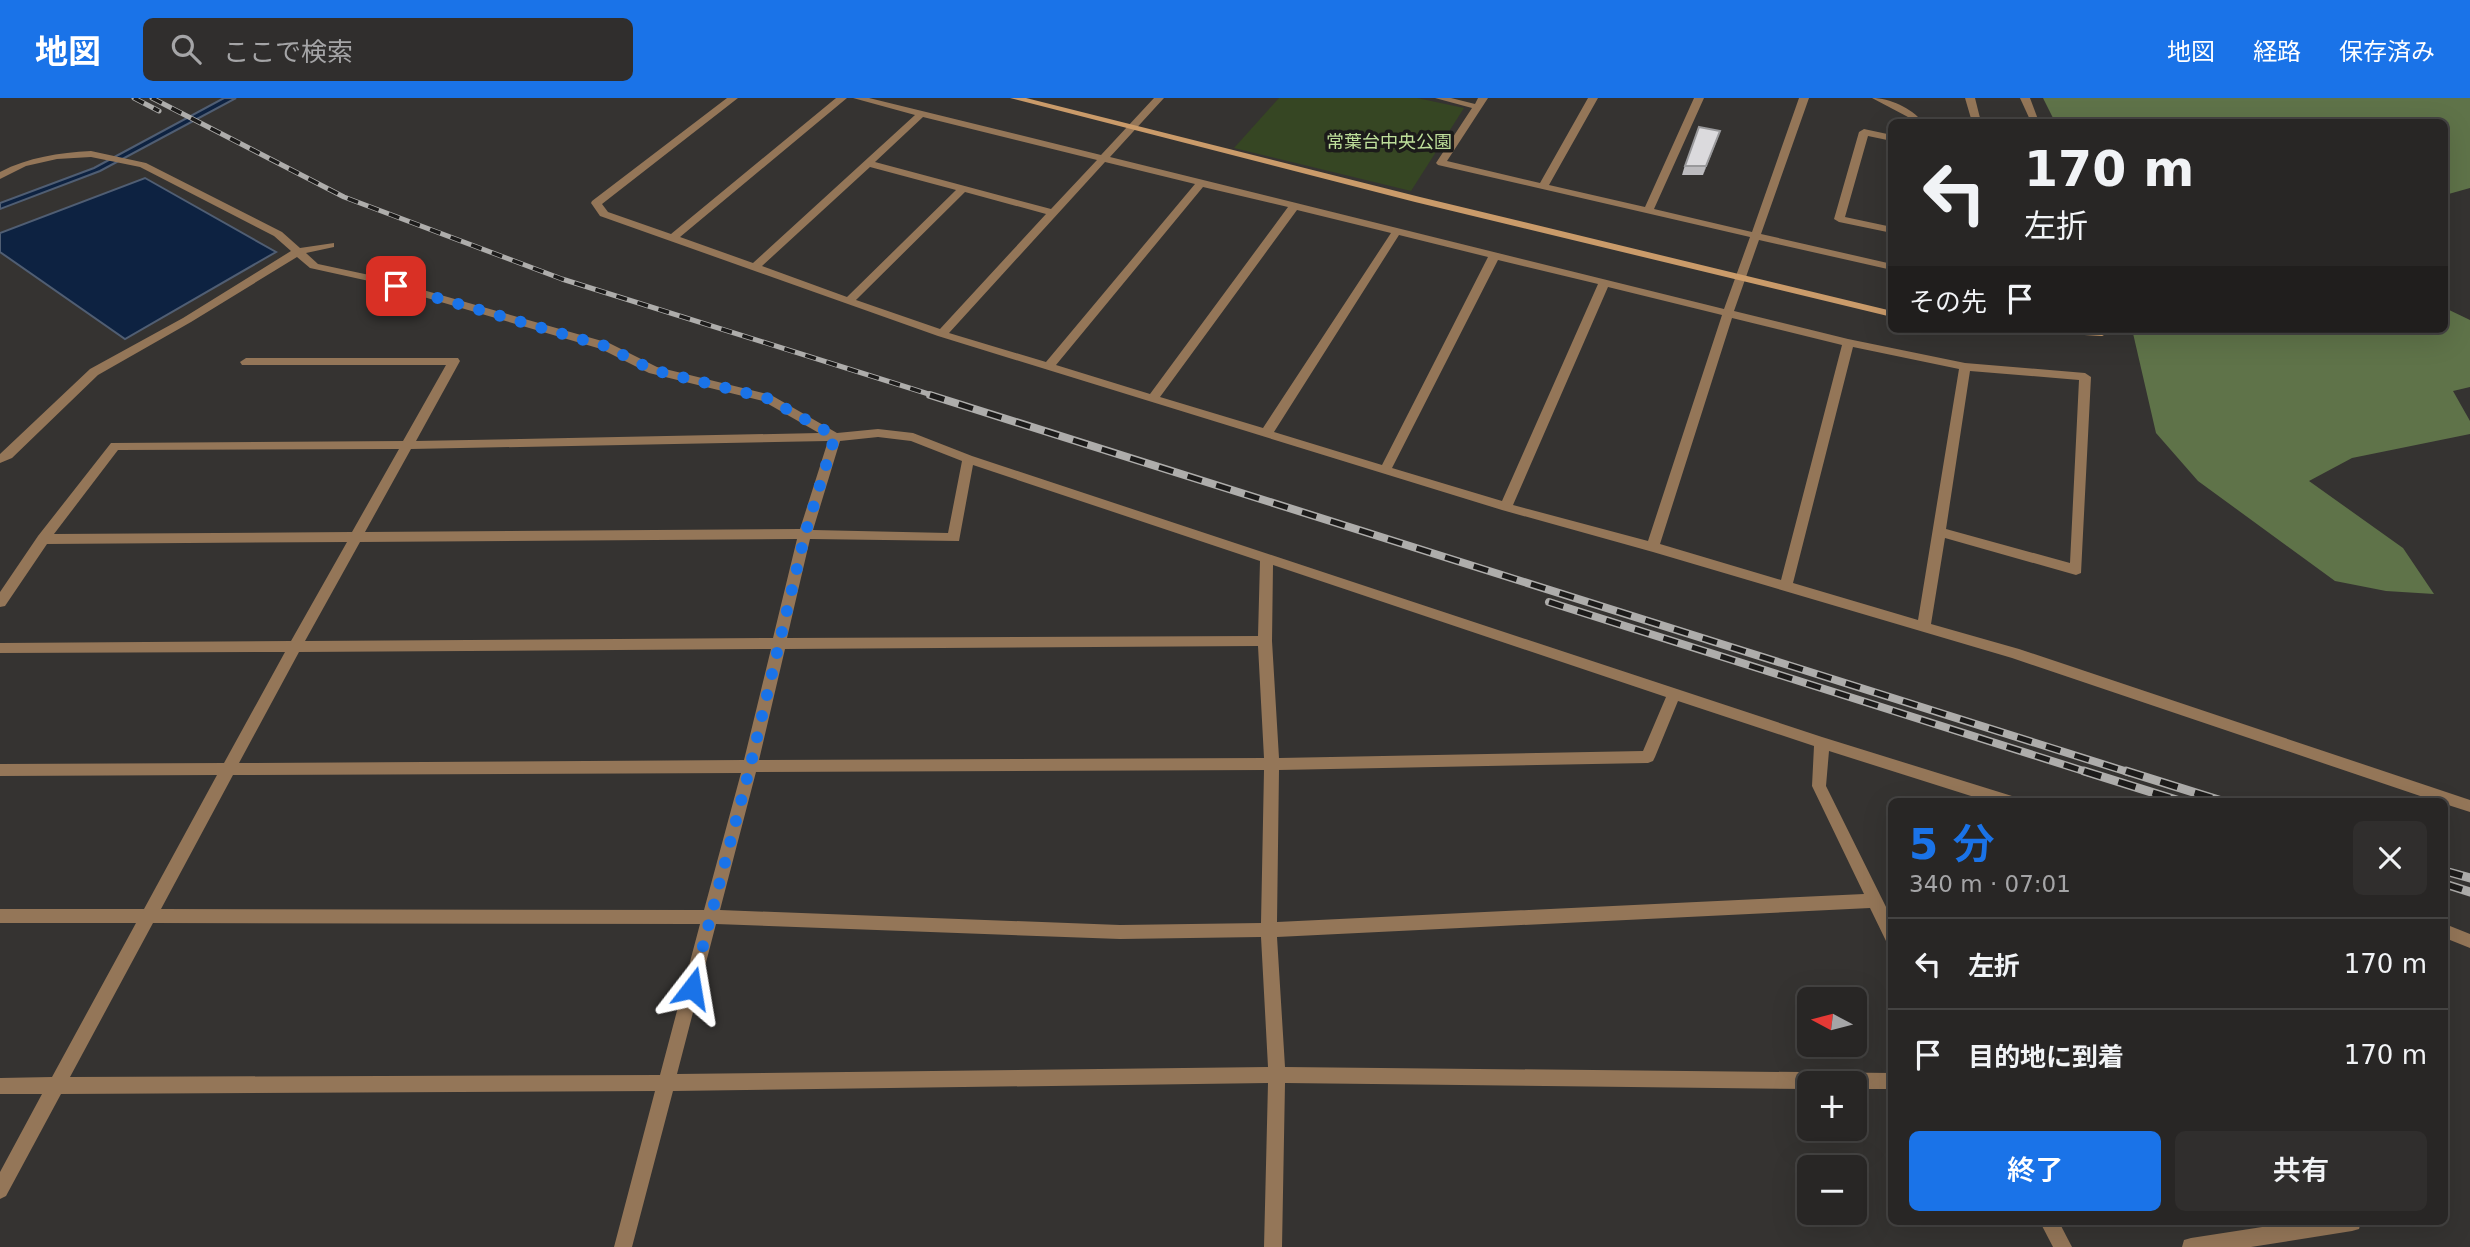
<!DOCTYPE html>
<html lang="ja">
<head>
<meta charset="utf-8">
<style>
  body { margin:0; font-family:"DejaVu Sans","Noto Sans JP",sans-serif; background:#302e2d; color:#f1f3f6; height:100vh; display:flex; flex-direction:column; font-size:26px; white-space:nowrap }
  * { box-sizing:border-box; margin:0 }
  p { font-size:23px; color:#a5a5a7 }
  .icon { flex:none; width:38px; height:38px; fill:none; stroke:currentColor; stroke-width:2; stroke-linecap:round; stroke-linejoin:round }
  .map { position:relative; flex:1; overflow:hidden }
  .side { position:absolute; left:1888px; top:700px; width:560px; height:427px; display:flex; flex-direction:column; background:#282625; border-radius:10px; box-shadow:0 7px 28px #0002,0 0 0 2px #444342 }
  .side>* { flex:none }
  .guide { position:absolute; left:1888px; top:21px; width:560px; height:214px; border-radius:10px; box-shadow:0 7px 28px #0002,0 0 0 2px #444342; background:#282625; color:#f1f3f6; overflow:hidden }
  .needle { width:46px; rotate:277deg }
  .fabs { position:absolute; left:1797px; top:889px; display:grid; gap:14px }
  .fabs a { display:grid; place-items:center; width:70px; height:70px; border-radius:10px; background:#282625; box-shadow:0 7px 28px #0002,0 0 0 2px #444342; font-size:35px }
  .pin { position:absolute; display:grid; place-items:center; width:60px; height:60px; color:#fff; margin:-30px; border-radius:14px; box-shadow:0 4px 10px #0006 }
  .me { position:absolute; width:77px; margin:-38px; rotate:14deg; stroke-linejoin:round; filter:drop-shadow(0 0 5px #0008) }
  .turn { display:flex; align-items:center; gap:24px; height:147px; padding:0 21px; font-size:32px }
  .turn .icon { width:91px; height:91px; stroke-width:2.5 }
  .turn b { display:block; font-size:49px; line-height:60px }
  .then { display:flex; align-items:center; height:66px; padding:0 21px; background:#0003; gap:14px; font-size:26px }
  .round { display:grid; place-items:center; flex:none; width:74px; height:74px; border-radius:10px; background:#302e2d }
  .head { display:flex; align-items:center; justify-content:space-between; height:119px; padding:0 21px }
  h1 { font-size:42px; font-weight:600; line-height:52px; color:#1a73e8 }
  .cta { display:flex; gap:14px; margin-top:auto; padding:14px 21px }
  .cta a { flex:1; height:80px; border-radius:10px; background:#1a73e8; color:#fff; font-size:28px; font-weight:600; line-height:80px; text-align:center }
  .cta a+a { background:#302e2d; color:#f1f3f6 }
  ul { padding:0; list-style:none }
  li { display:flex; align-items:center; gap:21px; height:91px; padding:0 21px; border-top:2px solid #444342 }
  li div { flex:1 }
  li b { display:block; font-size:26px }
  li em { font-style:normal }
  header { display:flex; align-items:center; gap:42px; box-sizing:border-box; height:98px; padding:0 35px; background:#1a73e8; color:#fff }
  header strong { font-size:33px }
  nav { display:flex; gap:38px; margin-inline-start:auto; font-size:24px }
  .search { width:490px; height:63px; background:#302e2d; display:flex; align-items:center; gap:18px; box-sizing:border-box; padding:0 24px; border-radius:10px; color:#a5a5a7; font-size:26px }
  .map>svg:first-child { display:block }
  .green { fill:#364623 }
  .forest { fill:#5f7349 }
  .water { fill:#0d2241; stroke:#505e73; stroke-width:2 }
  .lines { fill:none; stroke-linecap:round; stroke-linejoin:round }
  .street { fill:#947658; fill-rule:evenodd }
  .secondary { fill:#ca9b6a; fill-rule:evenodd }
  .rail-far2-casing { stroke:#aeadab; stroke-width:5 }
  .rail-far1-casing { stroke:#aeadab; stroke-width:8 }
  .rail-casing { stroke:#aeadab; stroke-width:9 }
  .rail-far2 { stroke:#1c1b1a; stroke-width:3.5; stroke-dasharray:11; stroke-linecap:butt }
  .rail-far1 { stroke:#1c1b1a; stroke-width:5; stroke-dasharray:15; stroke-linecap:butt }
  .rail { stroke:#1c1b1a; stroke-width:6; stroke-dasharray:18; stroke-linecap:butt }
  .wall { fill:#bcbbbe }
  .shaded-wall { fill:#99999b }
  .building { fill:#dbdadd; stroke:#99999b; stroke-width:2 }
  .route { stroke:#1a73e8; stroke-width:12; stroke-dasharray:0 21.6 }
  .labels { text-anchor:middle; dominant-baseline:central; stroke-width:7; stroke-linejoin:round; paint-order:stroke }
  .far-park-label { font-size:18px; fill:#bedf9b; stroke:#1c1b1a }
</style>
</head>
<body>
<header>
<strong>地図</strong>
<div class="search"><svg class="icon" aria-label="search" viewBox="0 0 24 24"><circle cx="10" cy="10" r="6"/><path d="M15 15l6 6"/></svg>ここで検索</div>
<nav><a>地図</a><a>経路</a><a>保存済み</a></nav>
</header>
<div class="map">
<svg width="2470" height="1149" viewBox="0 0 2470 1149">
  <rect width="100%" height="100%" fill="#353331"/>
  <path class="green" d="M1279,0H1417L1464,10L1411,93L1234,50Z"/>
  <g class="forest">
    <path d="M2043,0H2470V90L2445,97V24H2055Z"/>
    <path d="M2445,210L2470,222V289L2453,293L2470,323V336L2352,360L2309,383L2403,450L2434,496L2386,493L2335,483L2198,383L2156,335L2132,231H2445Z"/>
  </g>
  <g class="water">
    <path d="M224,0H236L100,73L0,111V105L94,70Z"/>
    <path d="M145,80L276,154L125,241L0,154V135Z"/>
  </g>
  <g class="lines">
    <g class="street">
      <path d="M727,0H738L602,106L608,114L671,136L836,0H847L680,139L753,165L915,17L853,0H869L1101,57L1154,0H1164L1110,59L1724,211L1750,139L1438,67L1436,65L1472,10L1435,0H1451L1475,6L1478,0H1488L1447,63L1540,85L1588,0H1598L1549,87L1645,109L1694,0H1704L1654,111L1752,134L1799,0H1809L1761,136L1892,166V172L1759,142L1734,213L1848,241L1965,265L2085,275L2091,279L2081,475L2076,477L1945,440L1931,526L2019,551L2470,702V714L2445,706V704H2438L2012,560L1653,454L1502,412L938,238L600,118L591,105L592,103ZM923,19L1097,62L1051,111L875,64ZM1105,64L1195,86L1046,264L949,235ZM870,69L956,92L847,199L762,168ZM1203,89L1288,109L1150,296L1056,267ZM965,94L1046,116L940,231L856,202ZM1297,112L1391,135L1263,330L1160,299ZM1399,137L1488,159L1382,367L1274,334ZM1498,162L1598,186L1502,403L1392,370ZM1608,189L1722,217L1648,443L1513,407ZM1732,220L1842,247L1781,482L1660,446ZM1853,249L1959,271L1918,522L1793,485ZM1970,273L2079,282L2070,465L1946,431Z"/>
      <path d="M1872,0C1890,0 1911,10 1923,24H1913L1908,19Z"/>
      <path d="M1965,0H1975L1981,24H1972Z"/>
      <path d="M2020,0H2030L2039,24H2031Z"/>
      <path d="M1864,31L1892,37V43L1868,38L1845,119L1892,129V135L1839,124L1834,121L1859,34Z"/>
      <path d="M91,53L146,65L282,134L300,150L334,145V149L306,155L318,166L374,178L609,245L657,269L771,297L837,335L878,331L913,335L972,358L1822,639L2012,698L2017,700L2019,704H1990L1829,653L1826,688L1892,821V845L1886,843L1870,810L1277,839L1285,969L1892,975V991H1855V985H1810V991L1285,985L1282,1149H1264L1268,985L673,993L632,1149H614L655,993L61,996L6,1098L0,1101V1074L42,996H0V980L52,979L136,825H0V811H144L217,677L0,678V666L224,665L285,554L0,555V545L291,543L347,444L47,446L5,508L0,509V494L38,438L111,345L403,343L446,267H242L240,264L246,260H458L460,263L416,343L819,335L763,303L649,275L601,251L369,183L310,170L297,159L191,224L98,277L12,360L0,365V356L90,271L183,220L291,153L274,138L140,69L91,59L57,61L26,68L0,81V74C29,59 58,55 91,53ZM878,339L911,343L962,363L948,435L813,432L840,343ZM828,343L800,431L365,434L411,351ZM399,351L352,434L54,436L118,352ZM973,367L1260,463L1258,538L787,540L810,441L959,443ZM797,441L773,540L305,543L360,444ZM1273,467L1666,599L1643,653L1279,660L1272,543ZM1258,548L1264,660L759,662L785,551ZM771,551L744,662L239,665L299,554ZM1678,603L1814,648L1812,688L1864,796L1277,824L1279,672L1648,665L1653,663L1655,659ZM1264,672L1261,825L1120,827L720,812L756,674ZM741,675L704,812L161,811L233,677ZM153,825L700,826L660,977L70,979ZM716,826L1120,841L1261,839L1268,969L677,976Z"/>
      <path d="M2445,826L2470,836V850L2445,840Z"/>
      <path d="M2040,1124H2059L2072,1149H2053Z"/>
      <path d="M2295,1124H2361L2359,1131L2352,1133L2251,1149H2182L2184,1142L2191,1140Z"/>
    </g>
    <g class="secondary">
      <path d="M1010,0H1026L1420,99L1892,213V219L1415,104Z"/>
      <path d="M2024,231L2106,233L2108,235L2102,238L2030,234Z"/>
    </g>
    <g class="rail-far2-casing">
      <g id="rail-far2">
        <path d="M134,0L159,13"/>
        <path d="M152,0L344,99L562,181L935,298"/>
      </g>
    </g>
    <g class="rail-far1-casing">
      <g id="rail-far1">
        <path d="M930,297L2131,675"/>
        <path d="M1549,504L2090,675"/>
      </g>
    </g>
    <g class="rail-casing">
      <g id="rail">
        <path d="M2084,673L2183,704"/>
        <path d="M2126,673L2225,704"/>
        <path d="M2445,773L2470,780"/>
        <path d="M2445,786L2470,794"/>
      </g>
    </g>
    <use href="#rail-far2" class="rail-far2"/>
    <use href="#rail-far1" class="rail-far1"/>
    <use href="#rail" class="rail"/>
  </g>
  <path class="wall" d="M1720,33L1703,77H1682L1685,67Z"/>
  <path class="shaded-wall" d="M1720,33L1717,42L1703,77L1706,68Z"/>
  <path class="building" d="M1699,29L1720,33L1706,68H1685Z"/>
  <g class="lines">
    <path class="route" d="M396,188L605,248L653,272L767,300L835,338L805,436L750,669L692,890"/>
  </g>
  <g class="labels">
    <g class="far-park-label">
      <text x="1389" y="43">常葉台中央公園</text>
    </g>
  </g>
</svg>
<div class="fabs">
<a><svg class="needle" viewBox="-14 -14 28 28"><path d="M0-13l5 13h-10z" fill="#e53935"/><path d="M0 13l5-13h-10z" fill="#a5a5a7"/></svg></a>
<a>+</a>
<a>−</a>
</div>
<div class="pin" style="left:396px;top:188px;background:#d93025"><svg class="icon" aria-label="arrive" viewBox="0 0 24 24"><path d="M6 21V4h12l-3 4 3 4H6"/></svg></div>
<svg class="me" style="left:692px;top:890px" viewBox="-20 -20 40 40"><path d="M0-17L14 15 0 8-14 15z" fill="#1a73e8" stroke="#fff" stroke-width="4"/></svg>
<div class="guide">
<div class="turn"><svg class="icon" aria-label="left" viewBox="0 0 24 24"><path d="M17 20v-9H6M10 6l-5 5 5 5"/></svg><div><b>170 m</b>左折</div></div>
<div class="then">その先<svg class="icon" aria-label="arrive" viewBox="0 0 24 24"><path d="M6 21V4h12l-3 4 3 4H6"/></svg></div>
</div>
<section class="side">
<div class="head"><div><h1>5 分</h1><p>340 m · 07:01</p></div><a class="round"><svg class="icon" aria-label="close" viewBox="0 0 24 24"><path d="M6 6l12 12M18 6L6 18"/></svg></a></div>
<ul>
<li><svg class="icon" aria-label="left" viewBox="0 0 24 24"><path d="M17 20v-9H6M10 6l-5 5 5 5"/></svg><div><b>左折</b></div><em>170 m</em></li>
<li><svg class="icon" aria-label="arrive" viewBox="0 0 24 24"><path d="M6 21V4h12l-3 4 3 4H6"/></svg><div><b>目的地に到着</b></div><em>170 m</em></li>
</ul>
<div class="cta"><a>終了</a><a>共有</a></div>
</section>
</div>
</body>
</html>
